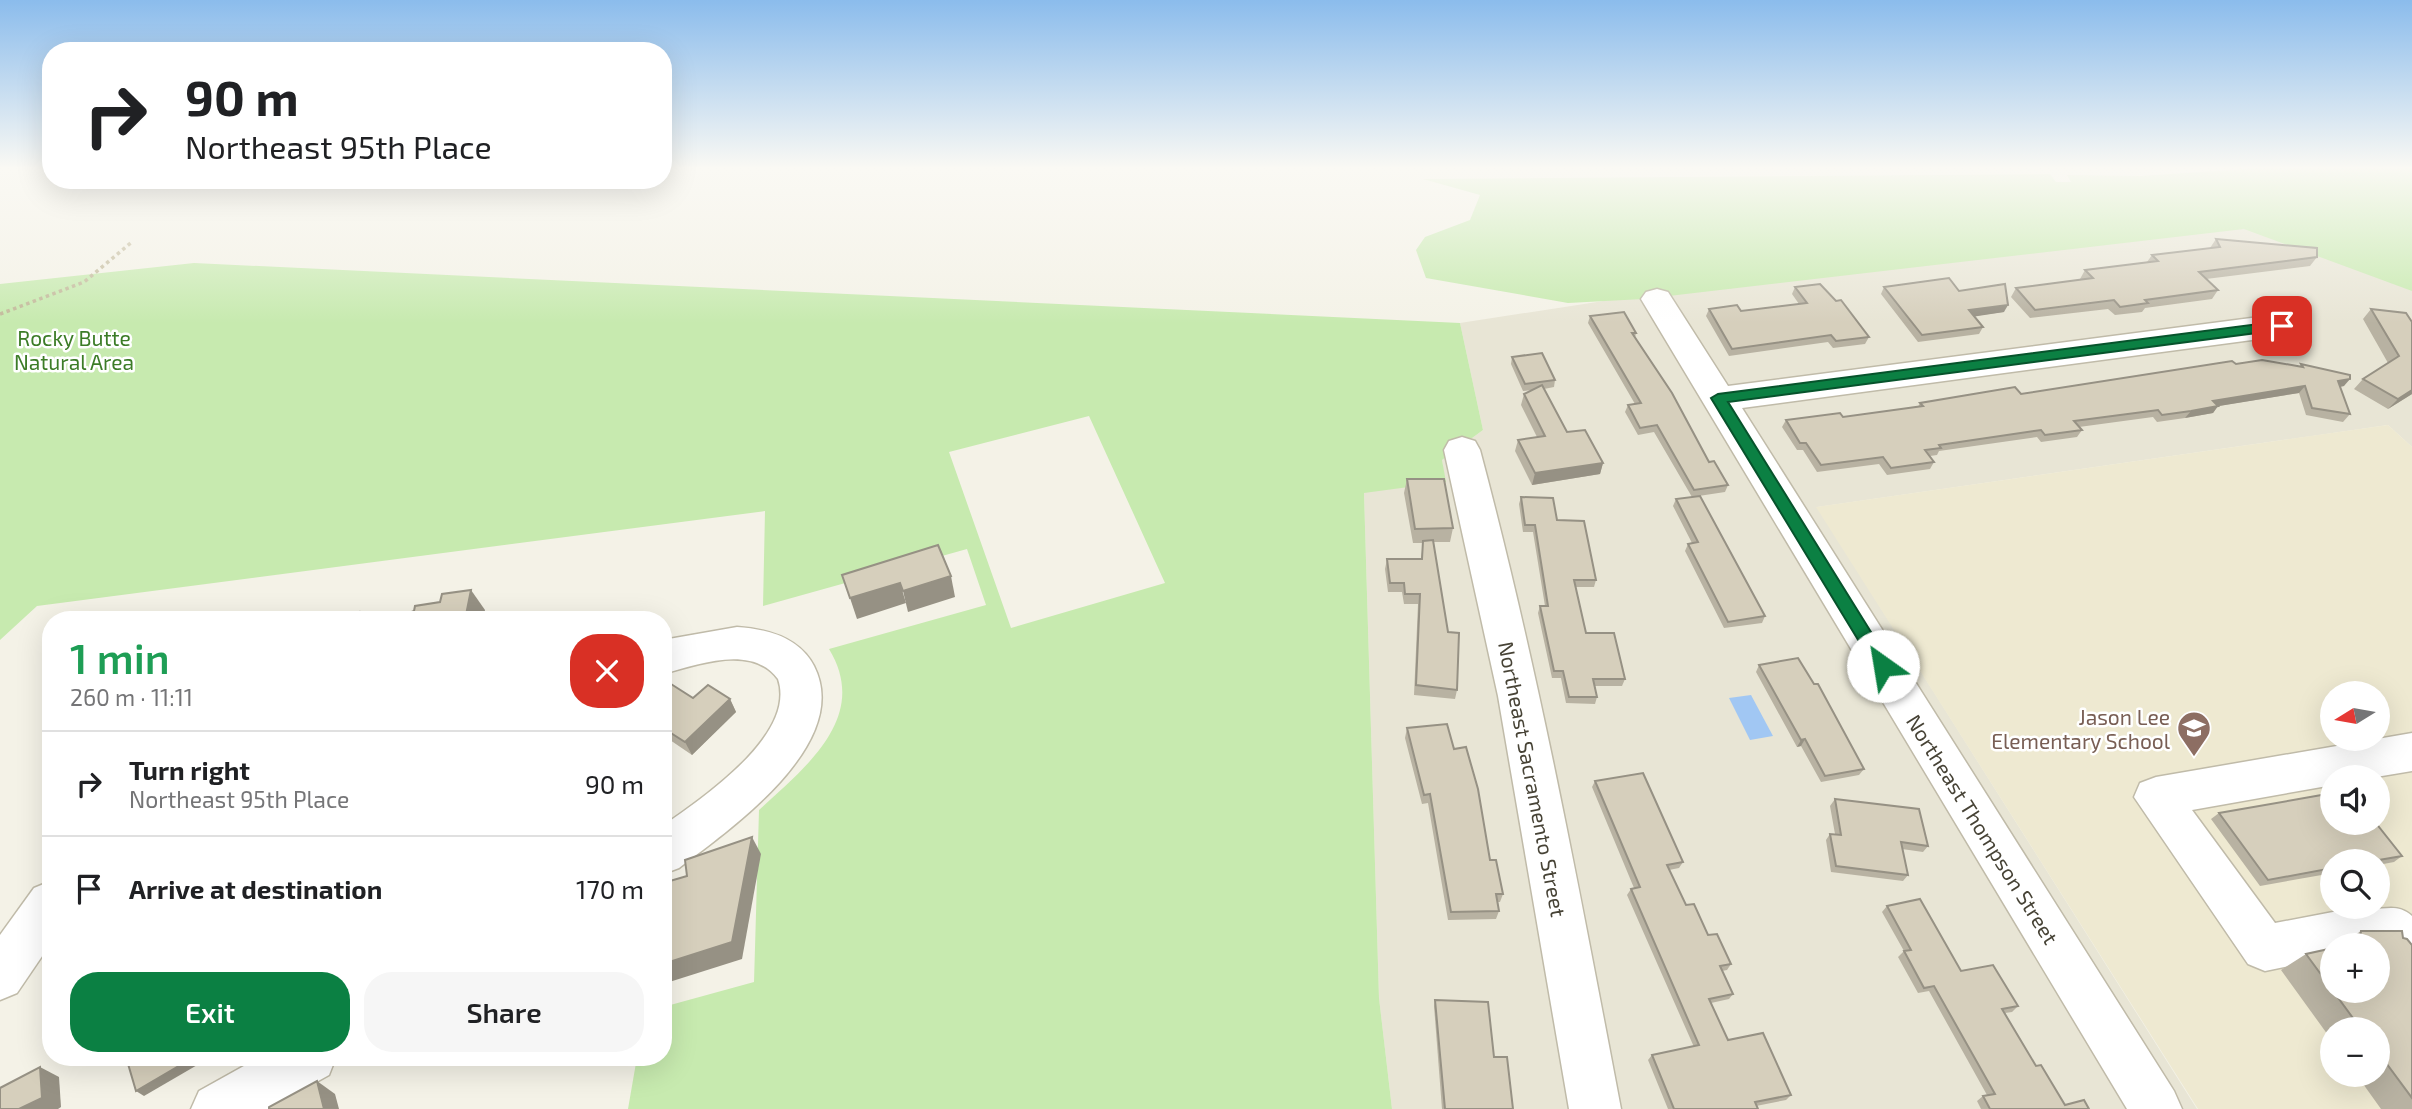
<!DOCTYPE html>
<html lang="en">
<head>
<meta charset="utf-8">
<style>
  body { margin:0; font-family:"Exo 2",sans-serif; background:#f6f6f6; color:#202124; height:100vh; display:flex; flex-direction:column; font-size:26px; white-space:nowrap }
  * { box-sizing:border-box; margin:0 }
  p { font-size:23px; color:#757577 }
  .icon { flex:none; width:38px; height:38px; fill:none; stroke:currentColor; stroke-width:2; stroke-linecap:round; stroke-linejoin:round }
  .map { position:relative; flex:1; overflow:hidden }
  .panel { position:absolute; left:42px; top:611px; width:630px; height:455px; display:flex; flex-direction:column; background:#fff; border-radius:28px; box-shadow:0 7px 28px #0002 }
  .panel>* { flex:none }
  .banner { position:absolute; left:42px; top:42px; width:630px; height:147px; border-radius:28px; box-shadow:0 7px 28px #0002; background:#fff; color:#202124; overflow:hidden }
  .needle { width:46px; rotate:259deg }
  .tools { position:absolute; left:2320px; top:681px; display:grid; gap:14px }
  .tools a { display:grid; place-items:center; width:70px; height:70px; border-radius:50%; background:#fff; box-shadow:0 7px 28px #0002; font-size:35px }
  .pin { position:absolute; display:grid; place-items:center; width:60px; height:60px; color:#fff; margin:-30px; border-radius:14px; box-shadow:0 4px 10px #0006 }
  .me { position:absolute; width:77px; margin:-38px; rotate:328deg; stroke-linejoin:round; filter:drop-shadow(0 0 5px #0008) }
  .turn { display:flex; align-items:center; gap:24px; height:147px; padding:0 28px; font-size:32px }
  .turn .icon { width:91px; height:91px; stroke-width:2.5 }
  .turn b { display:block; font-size:49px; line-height:60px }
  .round { display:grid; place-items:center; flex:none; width:74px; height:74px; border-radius:28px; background:#f6f6f6 }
  .summary { display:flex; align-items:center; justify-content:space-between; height:119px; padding:0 28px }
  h1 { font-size:42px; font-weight:600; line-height:52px; color:#1e9e55 }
  .cta { display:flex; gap:14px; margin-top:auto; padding:14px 28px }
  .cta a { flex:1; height:80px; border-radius:28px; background:#0b8043; color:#fff; font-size:28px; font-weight:600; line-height:80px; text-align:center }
  .cta a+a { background:#f6f6f6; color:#202124 }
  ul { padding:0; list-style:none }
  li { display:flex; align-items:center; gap:21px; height:105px; padding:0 28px; border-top:2px solid #e0e0e0 }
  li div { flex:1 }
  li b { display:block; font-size:26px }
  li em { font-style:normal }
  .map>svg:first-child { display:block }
  .residential { fill:#e8e5d5 }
  .education { fill:#eee9d1; fill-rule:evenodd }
  .green { fill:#c7eaaf; fill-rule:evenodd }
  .water { fill:#a1c7f3 }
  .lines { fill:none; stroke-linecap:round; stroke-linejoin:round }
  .minor-casing { stroke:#c0bba9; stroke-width:3 }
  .path { stroke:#c2b99a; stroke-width:3.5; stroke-dasharray:3.5 3.5; stroke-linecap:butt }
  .minor { fill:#fff; fill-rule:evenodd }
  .wall { fill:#b8b2a2 }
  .shaded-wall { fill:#969184 }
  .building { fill:#d6cfbc; stroke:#969184; stroke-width:2 }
  .route { fill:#0b8043; stroke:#07532c; stroke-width:2 }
  .labels { text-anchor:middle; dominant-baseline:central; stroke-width:5; stroke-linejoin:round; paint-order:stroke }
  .park-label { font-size:21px; fill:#3c7c27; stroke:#fff }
  .education-label { font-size:21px; fill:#785e54; stroke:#fff; text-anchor:end }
  .street-label { font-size:21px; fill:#474336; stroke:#fff }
</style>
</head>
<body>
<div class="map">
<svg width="2412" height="1109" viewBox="0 0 2412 1109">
  <rect width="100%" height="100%" fill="#f4f2e7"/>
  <path class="residential" d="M2311,216L2412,279V447L2388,425L1817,507L2197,1109H1392L1379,998L1364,492L1445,482L1442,460L1483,430L1460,323L1675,290Z"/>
  <path class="education" d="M2388,425L2412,447V1109H2198L1816,507ZM2333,693H2378V738H2333ZM2333,777H2378V822H2333ZM2333,861H2378V906H2333ZM2333,945H2378V990H2333ZM2333,1029H2378V1074H2333Z"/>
  <g class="green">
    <path d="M2412,167V291L2244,229L1643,299L1568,303L1426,278L1416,250L1425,237L1470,220L1480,195L1423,179L2050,174L2056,182H2071L2067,175L2141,176L2260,168Z"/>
    <path d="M194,263L1460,323L1483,430L1442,460L1446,482L1364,493L1379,998L1392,1109H628L637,1057H663V1007L754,982L759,810C804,768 871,718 829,649L986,605L967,549L763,606L765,511L37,606L0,640V284ZM1089,416L1165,583L1011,628L949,452Z"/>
  </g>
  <path class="water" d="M1751,695L1773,736L1750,740L1729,698Z"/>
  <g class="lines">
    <g class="minor-casing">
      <g id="minor">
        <path d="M1657,289L1668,292L1728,386L2282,314L2294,317L2298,325L2294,333L2282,336L1742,408L2174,1091L2182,1109H2127L1641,299L1646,292Z"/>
        <path d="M1462,437L1475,441L1480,450C1538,667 1579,888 1621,1109H1569L1498,696L1444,450L1449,441Z"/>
        <path d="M737,627C767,629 799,637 814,666C853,743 732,828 679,868L663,874V826C702,798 797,735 778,679C752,644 699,664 663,674V640Z"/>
        <path d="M2412,733V771L2376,777H2333V785L2192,810L2275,923L2359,907C2378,914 2395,900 2412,916V976L2395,969L2382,953H2378V945H2333V957L2265,971L2248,964L2134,797L2140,783L2156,777Z"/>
        <path d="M51,881V943L17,993L0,1000V935L34,888Z"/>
        <path d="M260,1057H336L329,1075L268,1109H191L199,1091Z"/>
      </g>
    </g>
    <path class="path" d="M0,314L84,282L133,241"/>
    <use href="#minor" class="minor"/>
  </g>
  <g class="wall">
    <path d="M2216,239L2317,257L2310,266L2206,279L2218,290L2212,299L2145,308L2142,312L2115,315L2108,309L2030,318L2011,297L2016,288L2081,280L2080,279L2085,270L2147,262L2152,255L2210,248Z"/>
    <path d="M1795,287L1869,337L1865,344L1833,348L1828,342L1729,356L1706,316L1709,309L1741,311L1799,304L1792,294Z"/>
    <path d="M1884,287L1959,291L2004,312L1974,316L1983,327L1979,334L1918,342L1881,294Z"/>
    <path d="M2371,309L2412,322V394L2388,409L2354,389L2363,379L2388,363L2363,319Z"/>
    <path d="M1590,316L1636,333L1635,338L1709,462L1728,485L1725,492L1692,497L1654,432L1638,435L1625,412L1628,405L1635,404L1588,323Z"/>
    <path d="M1512,357L1555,380L1554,387L1544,389L1567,432L1603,463L1600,474L1532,485L1515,451L1518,440L1537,437L1521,405L1524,394L1532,390L1523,391L1511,364Z"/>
    <path d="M2236,364L2300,366L2301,364L2344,386L2340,387L2350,414L2343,422L2306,415L2299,393L2218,406L2213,413L2185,418L2157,422L2153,417L2079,427L2082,430L2077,437L2041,442L2037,437L1939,451L1937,455L1930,456L1934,462L1930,469L1887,475L1879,464L1817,472L1803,450H1797L1782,427L1786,420L1843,417L1918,407L1920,403L2021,394Z"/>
    <path d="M1407,479L1453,528L1450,542H1433L1457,690L1455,699L1414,695L1418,604H1404L1402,592H1388L1385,569L1387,559H1421L1423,543H1413L1404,493Z"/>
    <path d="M1521,497L1557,520L1596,580L1594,587H1576L1586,633L1625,679L1622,686H1595L1597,697L1595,704L1566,703L1561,678H1552L1538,613L1540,606H1545L1533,532H1523L1519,504Z"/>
    <path d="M1676,499L1765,616L1762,623L1724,628L1685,551L1688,544L1692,543L1673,506Z"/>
    <path d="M1759,665L1864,769L1859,775L1821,782L1801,746L1797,747L1756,672Z"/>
    <path d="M663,691L693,698L730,699L736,712L692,755L670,740L663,746Z"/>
    <path d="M1407,728L1454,749L1490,860L1503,894L1500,902H1498L1499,911L1496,919L1448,920L1428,803L1422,804L1405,738Z"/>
    <path d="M1595,781L1683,862L1679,868L1669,870L1686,905L1731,964L1727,970L1722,971L1733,994L1729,999L1711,1003L1728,1040L1791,1095L1786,1100L1756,1106L1758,1109H1668L1648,1060L1652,1055L1694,1047L1627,895L1631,889L1634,888L1592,787Z"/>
    <path d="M1835,799L1928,846L1923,852L1902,849L1908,875L1903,881L1831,872L1826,840L1830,834H1835L1830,806Z"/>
    <path d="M2219,813L2402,856L2394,862L2378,865V861H2333V873L2260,886L2211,819Z"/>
    <path d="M1887,906L1961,971L2018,1006L2012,1012L2005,1013L2036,1066L2065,1105L2089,1109H1981L1977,1101L1983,1096L1987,1095L1929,991L1918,993L1898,957L1904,951L1882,912Z"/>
    <path d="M2361,931L2403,938L2412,945V1109H2381L2356,1074H2378V1029H2333V1042L2281,970L2306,954L2378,945H2340Z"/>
    <path d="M1435,1000L1494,1057L1513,1109H1442L1434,1006Z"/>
  </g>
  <g class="shaded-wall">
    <path d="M2008,305L2004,312L1965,318L1969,310Z"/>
    <path d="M2350,379L2344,386L2332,388L2338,381Z"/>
    <path d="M2305,386L2299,393L2207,408L2213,401Z"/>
    <path d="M2412,390V394L2388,409L2398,399Z"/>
    <path d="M2218,406L2213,413L2185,418L2191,411Z"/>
    <path d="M1603,463L1600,474L1532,485L1535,473Z"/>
    <path d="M951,576L955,597L908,612L903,591Z"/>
    <path d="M900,583L906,603L857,619L850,598Z"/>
    <path d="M471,590L485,610L483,620H465Z"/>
    <path d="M359,612L365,620H357Z"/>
    <path d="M730,699L736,712L692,755L685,742Z"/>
    <path d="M663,729L670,740L663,746Z"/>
    <path d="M1805,739L1801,746L1797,747L1801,740Z"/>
    <path d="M752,837L761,854L742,959L663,984V964Z"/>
    <path d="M194,1057H211L144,1096L136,1091Z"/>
    <path d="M516,1057H530L521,1061Z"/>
    <path d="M40,1067L59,1077L61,1107L58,1109H19Z"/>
    <path d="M317,1081L335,1094L339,1109H324Z"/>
  </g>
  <g class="building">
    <path d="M2216,239L2317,248V257L2199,272L2218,290L2145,300L2148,303L2120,307L2114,300L2035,310L2016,288L2093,278L2085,270L2158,261L2152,255L2220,247Z"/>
    <path d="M1949,278L1959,291L2005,284L2008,305L1969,310L1983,327L1922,335L1884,287Z"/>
    <path d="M1820,284L1836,301L1841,300L1869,337L1836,341L1831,335L1732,349L1709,309L1737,305L1741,311L1807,303L1795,287Z"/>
    <path d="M2371,309L2406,313L2412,322V390L2398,399L2363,379L2399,356Z"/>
    <path d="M1624,312L1636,333H1632L1672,393L1709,462L1714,461L1728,485L1694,490L1657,425L1640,428L1628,405L1641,403L1590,316Z"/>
    <path d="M1542,353L1555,380L1525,384L1512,357Z"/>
    <path d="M2262,360L2303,367L2301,364L2350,375V379L2338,381L2350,414L2312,408L2305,386L2213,401L2218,406L2191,411L2162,415L2158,410L2074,421L2082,430L2045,435L2041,430L1939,445L1941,448L1925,450L1934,462L1891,468L1883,457L1821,465L1806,443H1800L1786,420L1840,413L1843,417L1923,406L1920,403L2015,387L2021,394L2232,361L2236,364Z"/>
    <path d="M1542,385L1567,432L1585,430L1603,463L1535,473L1518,440L1545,436L1524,394Z"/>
    <path d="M1407,479H1444L1453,528L1415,529Z"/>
    <path d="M1700,496L1765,616L1728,622L1688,544L1698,542L1676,499Z"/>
    <path d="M1521,497L1553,498L1557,520L1584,521L1596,580H1574L1586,633H1614L1625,679H1593L1597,697H1569L1563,671H1554L1540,606H1548L1535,525H1525Z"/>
    <path d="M1433,540L1448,632L1459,633L1457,690L1416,685L1420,594H1405L1404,583H1390L1387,559H1422L1423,541Z"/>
    <path d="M938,545L951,576L903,591L900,583L850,598L842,575Z"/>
    <path d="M471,590L465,620H392L414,611L415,606L440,602L442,594Z"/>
    <path d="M359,612L357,620H306Z"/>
    <path d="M1798,658L1814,684H1818L1864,769L1825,776L1805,739L1801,740L1759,665Z"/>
    <path d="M671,684L693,698L708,685L730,699L685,742L663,728V691Z"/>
    <path d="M1447,724L1454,749L1466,747L1478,789L1490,860H1496L1503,894H1496L1499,911L1451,912L1430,794L1424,795L1407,728Z"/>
    <path d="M51,726V737L44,730Z"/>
    <path d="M1643,773L1683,862L1667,865L1686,905L1694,904L1708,935L1717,934L1731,964L1720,966L1733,994L1709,999L1728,1040L1763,1033L1791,1095L1755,1102L1758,1109H1674L1652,1055L1699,1045L1631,889L1640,887L1595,781Z"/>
    <path d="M2333,793V822H2375L2402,856L2373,861H2333V868L2268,880L2219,813Z"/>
    <path d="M1835,799L1919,809L1928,846L1901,842L1908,875L1836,866L1830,834L1841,835Z"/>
    <path d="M752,837L732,942L663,964V883L687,876L685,860Z"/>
    <path d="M1920,899L1961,971L1993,965L2018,1006L2002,1009L2036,1066L2041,1065L2065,1105L2084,1100L2089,1109H1990L1983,1096L1995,1094L1934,986L1924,988L1904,951L1911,950L1887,906Z"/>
    <path d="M2361,931H2402L2403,938L2407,939L2412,945V1098L2378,1052V1029H2361L2306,954L2333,948V990H2378V945H2350L2359,943Z"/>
    <path d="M1435,1000L1488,1002L1494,1057H1507L1513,1109H1445Z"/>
    <path d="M126,1057H194L136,1091Z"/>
    <path d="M40,1067L42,1098L19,1109H0V1088Z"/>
    <path d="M317,1081L324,1109H269V1107Z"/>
  </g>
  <linearGradient id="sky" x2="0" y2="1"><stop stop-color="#8bbcec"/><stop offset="0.52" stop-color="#faf9f4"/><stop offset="1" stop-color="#faf9f4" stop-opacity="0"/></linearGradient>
  <rect width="2412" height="323" fill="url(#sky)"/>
  <path class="route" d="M2282,321L2289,326L2287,329L1728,402L1889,661L1892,666L1889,671H1877L1711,398L1718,394Z"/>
  <defs>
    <g id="school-pin" transform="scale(1.75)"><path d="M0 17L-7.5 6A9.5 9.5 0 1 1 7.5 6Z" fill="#8d6e63" stroke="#fff"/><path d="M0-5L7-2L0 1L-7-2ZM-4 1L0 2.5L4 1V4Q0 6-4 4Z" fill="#fff"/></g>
  </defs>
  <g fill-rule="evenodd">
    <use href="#school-pin" x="2194" y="728"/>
  </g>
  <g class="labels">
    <g class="park-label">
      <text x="74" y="337">Rocky Butte<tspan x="74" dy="24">Natural Area</tspan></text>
    </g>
    <g class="education-label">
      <text x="2170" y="716">Jason Lee<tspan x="2170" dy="24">Elementary School</tspan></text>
    </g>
    <g class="street-label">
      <text transform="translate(1533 779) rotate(79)">Northeast Sacramento Street</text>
      <text transform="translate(1983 829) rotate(58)">Northeast Thompson Street</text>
    </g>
  </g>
</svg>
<div class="tools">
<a><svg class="needle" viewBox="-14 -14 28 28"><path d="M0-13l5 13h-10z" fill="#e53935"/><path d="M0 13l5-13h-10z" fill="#757577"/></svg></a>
<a><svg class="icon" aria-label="sound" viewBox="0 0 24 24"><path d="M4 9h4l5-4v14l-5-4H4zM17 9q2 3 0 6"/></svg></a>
<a><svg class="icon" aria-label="search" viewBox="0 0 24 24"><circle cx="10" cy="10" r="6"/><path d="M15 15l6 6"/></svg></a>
<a>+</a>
<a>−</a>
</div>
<div class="pin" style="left:2282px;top:326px;background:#d93025"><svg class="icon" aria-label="arrive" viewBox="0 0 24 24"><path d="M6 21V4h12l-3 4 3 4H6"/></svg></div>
<svg class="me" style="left:1883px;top:666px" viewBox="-20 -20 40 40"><circle r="19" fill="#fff"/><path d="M0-13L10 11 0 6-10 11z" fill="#0b8043"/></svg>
<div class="banner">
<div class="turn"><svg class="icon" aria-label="right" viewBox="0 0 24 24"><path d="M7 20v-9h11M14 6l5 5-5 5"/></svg><div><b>90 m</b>Northeast 95th Place</div></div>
</div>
<section class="panel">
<div class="summary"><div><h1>1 min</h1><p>260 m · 11:11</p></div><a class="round" style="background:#d93025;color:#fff"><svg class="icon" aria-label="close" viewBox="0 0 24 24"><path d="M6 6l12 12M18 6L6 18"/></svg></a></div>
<ul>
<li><svg class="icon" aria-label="right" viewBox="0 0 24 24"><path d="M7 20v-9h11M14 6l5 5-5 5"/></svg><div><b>Turn right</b><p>Northeast 95th Place</p></div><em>90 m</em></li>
<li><svg class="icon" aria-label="arrive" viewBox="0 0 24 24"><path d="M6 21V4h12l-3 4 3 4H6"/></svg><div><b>Arrive at destination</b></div><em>170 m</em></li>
</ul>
<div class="cta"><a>Exit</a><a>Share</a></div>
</section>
</div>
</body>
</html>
